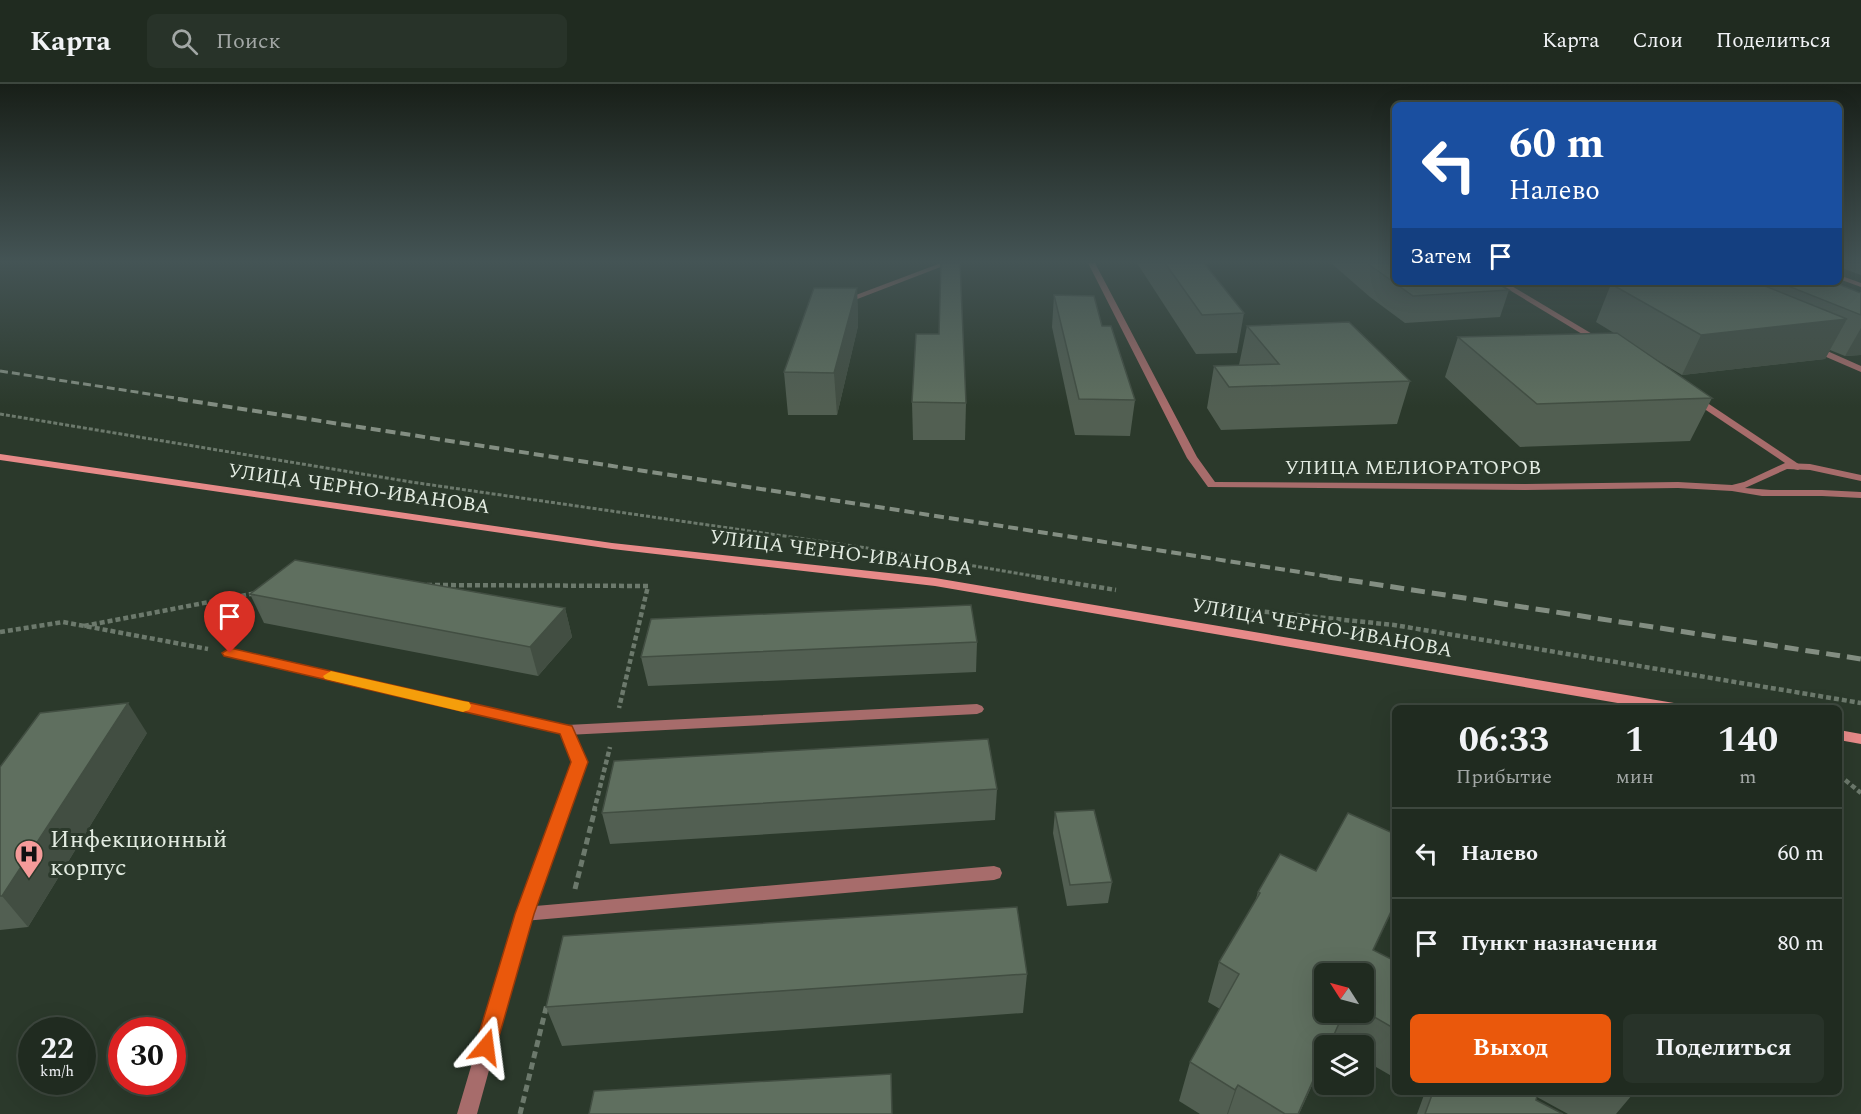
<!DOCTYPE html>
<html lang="ru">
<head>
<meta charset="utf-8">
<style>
  body { margin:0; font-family:Spectral,serif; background:#283329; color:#f1f3f6; height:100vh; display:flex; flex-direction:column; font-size:22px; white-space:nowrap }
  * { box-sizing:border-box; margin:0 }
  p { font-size:20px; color:#a2a7a5 }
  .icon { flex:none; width:33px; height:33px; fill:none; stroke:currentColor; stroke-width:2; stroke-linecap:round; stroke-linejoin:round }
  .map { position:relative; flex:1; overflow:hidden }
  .sheet { position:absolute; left:1392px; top:621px; width:450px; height:390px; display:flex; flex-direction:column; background:#202b20; border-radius:9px; box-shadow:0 6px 24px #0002,0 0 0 2px #3d473e }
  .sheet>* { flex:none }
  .guide { position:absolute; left:1392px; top:18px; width:450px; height:183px; border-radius:9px; box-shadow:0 6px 24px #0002,0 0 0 2px #3d473e; background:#1a4fa0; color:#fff; overflow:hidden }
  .needle { width:39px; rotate:306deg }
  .buttons { position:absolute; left:1314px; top:879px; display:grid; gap:12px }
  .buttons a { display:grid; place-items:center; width:60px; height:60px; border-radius:9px; background:#202b20; box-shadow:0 6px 24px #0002,0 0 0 2px #3d473e; font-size:30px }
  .speed { position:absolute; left:18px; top:933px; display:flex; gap:12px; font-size:30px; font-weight:700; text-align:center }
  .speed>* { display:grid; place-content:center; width:78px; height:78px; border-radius:50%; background:#202b20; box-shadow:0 6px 24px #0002,0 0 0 2px #3d473e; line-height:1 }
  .speed small { font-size:15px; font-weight:400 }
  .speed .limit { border:9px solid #d22; background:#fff; color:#111 }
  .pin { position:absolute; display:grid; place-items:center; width:51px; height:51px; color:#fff; margin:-62px -26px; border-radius:50% 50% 50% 0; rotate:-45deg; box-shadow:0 0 6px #0007 }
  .pin .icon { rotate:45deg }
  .me { position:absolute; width:66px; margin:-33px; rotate:16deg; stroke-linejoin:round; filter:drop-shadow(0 0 4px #0008) }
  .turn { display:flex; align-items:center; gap:21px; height:126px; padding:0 18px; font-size:27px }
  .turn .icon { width:78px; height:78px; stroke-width:2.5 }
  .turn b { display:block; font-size:42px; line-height:51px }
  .then { display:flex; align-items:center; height:57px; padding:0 18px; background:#0003; gap:12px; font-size:22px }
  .eta { display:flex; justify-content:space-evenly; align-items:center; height:102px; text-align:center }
  .eta b { font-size:36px; font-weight:700; line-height:42px }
  .primary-button { display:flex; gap:12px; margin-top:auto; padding:12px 18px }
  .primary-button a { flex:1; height:69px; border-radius:9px; background:#ea580c; color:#fff; font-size:24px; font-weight:700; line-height:69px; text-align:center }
  .primary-button a+a { background:#283329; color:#f1f3f6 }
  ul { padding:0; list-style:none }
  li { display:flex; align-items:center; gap:18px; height:90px; padding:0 18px; border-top:2px solid #3d473e }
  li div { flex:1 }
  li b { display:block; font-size:22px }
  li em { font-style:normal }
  header { display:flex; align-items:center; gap:36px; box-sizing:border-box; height:84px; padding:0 30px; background:#202b20; border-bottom:2px solid #3d473e }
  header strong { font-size:28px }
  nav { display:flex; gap:33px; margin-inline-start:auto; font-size:21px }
  .search { width:420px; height:54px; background:#283329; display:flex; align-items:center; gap:15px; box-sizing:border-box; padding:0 21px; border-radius:9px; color:#a2a7a5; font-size:22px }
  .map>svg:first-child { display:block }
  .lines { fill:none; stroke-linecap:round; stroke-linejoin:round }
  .path-far2 { stroke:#6c796c; stroke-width:3; stroke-dasharray:4 2; stroke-linecap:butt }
  .path-far1 { stroke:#6c796c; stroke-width:4.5; stroke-dasharray:5 3; stroke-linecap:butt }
  .path { stroke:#6c796c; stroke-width:5; stroke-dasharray:7 4.5; stroke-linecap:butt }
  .service { fill:#a76c6b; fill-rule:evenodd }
  .minor { fill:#a76c6b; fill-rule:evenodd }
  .secondary { fill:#e78a89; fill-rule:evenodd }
  .rail-far2 { stroke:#838e82; stroke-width:3; stroke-dasharray:8 4; stroke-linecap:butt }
  .rail-far1 { stroke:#838e82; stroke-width:4; stroke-dasharray:10 5; stroke-linecap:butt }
  .rail { stroke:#838e82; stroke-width:5; stroke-dasharray:14 7; stroke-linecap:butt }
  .wall { fill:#525f52; fill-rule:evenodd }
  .shaded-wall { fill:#424e42 }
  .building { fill:#5f6f5f; stroke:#424e42; stroke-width:1.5 }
  .route { fill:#ea580c; stroke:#983908; stroke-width:1.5 }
  .slow { fill:#f59e0b }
  .labels { text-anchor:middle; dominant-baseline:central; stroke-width:6; stroke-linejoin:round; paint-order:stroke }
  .street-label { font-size:20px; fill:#e2ebe1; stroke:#2b392b }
  .near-poi-label { font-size:24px; fill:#e2ebe1; stroke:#2b392b; text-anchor:start }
</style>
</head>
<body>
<header>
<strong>Карта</strong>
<div class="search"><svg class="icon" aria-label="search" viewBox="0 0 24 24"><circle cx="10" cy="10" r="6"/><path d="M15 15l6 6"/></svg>Поиск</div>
<nav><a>Карта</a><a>Слои</a><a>Поделиться</a></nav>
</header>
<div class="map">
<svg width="1861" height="1030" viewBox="0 0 1861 1030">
  <rect width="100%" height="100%" fill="#2b392b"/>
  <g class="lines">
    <path class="path-far2" d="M0,330L411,398L874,465L1045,494"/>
    <g class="path-far1">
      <path d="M1036,493L1116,506"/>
      <path d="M427,501L648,502L619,624"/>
      <path d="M1209,522L1394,541L1861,619"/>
      <path d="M84,542L256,509"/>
      <path d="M0,548L63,538L208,565"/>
      <path d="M1839,691L1861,709"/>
      <path d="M594,727L610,663"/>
    </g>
    <g class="path">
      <path d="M575,805L595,725"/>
      <path d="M520,1030L547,920"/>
    </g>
    <g class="service">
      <path d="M941,179H951L847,219L840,217Z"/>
      <path d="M1496,198H1505L1604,257L1597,259Z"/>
      <path d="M1694,311L1697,312L1803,383L1798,386L1794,385L1691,316V312Z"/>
      <path d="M229,565L567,641L977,620L982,622L984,625L982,628L977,630L567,651L224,572L223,569Z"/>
      <path d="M994,782L1000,784L1002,789L1000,794L994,796L524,837L518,835L516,830L518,825L524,823Z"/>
    </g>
    <g class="minor">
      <path d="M1088,179H1095L1197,373L1215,398L1525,400L1678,398L1732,401L1744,398L1785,379L1810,380L1861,391V397L1810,386L1787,385L1745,404L1771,406H1822L1861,408V414L1822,412H1762L1732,407L1678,404L1525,406L1208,403L1187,374Z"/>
      <path d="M1839,191L1861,199V203L1839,195Z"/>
      <path d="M1810,262H1816L1861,282V288L1810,266Z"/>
      <path d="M567,641L572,643L574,646L587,678L532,830L477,1030H457L516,830L573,678L560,646L562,643Z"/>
    </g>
    <g class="secondary">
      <path d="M0,370L612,459L935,494L1674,619L1679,621L1681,624H1647L935,502L612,465L0,376Z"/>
      <path d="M1839,646L1861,650V660L1839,656Z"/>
    </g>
    <path class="rail-far2" d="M0,287L188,316"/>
    <path class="rail-far1" d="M178,315L1338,494"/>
    <path class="rail" d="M1328,493L1861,575"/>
  </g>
  <g class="wall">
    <path d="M1137,179H1204L1244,229L1237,269L1196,270Z"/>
    <path d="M1331,179H1395L1509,206L1500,233L1405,239L1370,213Z"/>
    <path d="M1839,179H1861V191L1839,183Z"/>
    <path d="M1636,198H1833L1861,209V271L1845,272L1830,266L1825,275L1682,291L1650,272L1712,314L1690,357L1520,363L1445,293L1458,253L1614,249L1596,238L1611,200Z"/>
    <path d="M857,204L858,242L837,331H788L784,288Z"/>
    <path d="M1054,211L1102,242L1135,316L1130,352L1075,351L1052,243Z"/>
    <path d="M1247,242L1410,297L1397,340L1221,346L1207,324L1214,282L1239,281Z"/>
    <path d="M912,318L966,319L965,356H913Z"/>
    <path d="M250,510L565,524L572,553L538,592L264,539Z"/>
    <path d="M977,558L976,588L648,602L641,573Z"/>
    <path d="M147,649L28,843L0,846V683Z"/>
    <path d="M997,705L995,736L610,760L602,729Z"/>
    <path d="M1055,728L1112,798L1108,819L1067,822L1053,749Z"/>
    <path d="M1258,808L1395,877V994L1364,976V962H1338L1332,958L1299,1030H1200L1179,1017L1190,978L1220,925L1208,918L1219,878L1255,818ZM1364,890V928H1324Z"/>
    <path d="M1027,890L1023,929L562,962L546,923Z"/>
    <path d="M1419,1008H1633L1632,1011L1616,1030H1568L1537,1013L1536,1016L1563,1030H1417L1424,1011Z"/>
  </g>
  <g class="shaded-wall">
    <path d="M857,204L858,242L837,331L834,289Z"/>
    <path d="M1847,235L1825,275L1682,291L1701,251Z"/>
    <path d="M1861,244V271L1845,272Z"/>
    <path d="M565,524L572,553L538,592L530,563Z"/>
    <path d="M128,619L147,649L28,843L2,812Z"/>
    <path d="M1395,819V821L1363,890Z"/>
    <path d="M1324,972V974L1299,1030H1298Z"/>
    <path d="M1238,1001L1228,1030H1227L1235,1006Z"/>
  </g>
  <g class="building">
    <path d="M941,179H960L966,319L912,318L916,250H939Z"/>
    <path d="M1165,179H1204L1244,229L1202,231Z"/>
    <path d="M1367,179H1395V198H1495L1509,206L1413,212Z"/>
    <path d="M1636,198H1755L1847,235L1701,251L1611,200Z"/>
    <path d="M1778,198H1833L1861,209V231Z"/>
    <path d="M814,204H857L834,289L784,288Z"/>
    <path d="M1054,211L1094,212L1102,242H1111L1135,316L1079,315Z"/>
    <path d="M1349,238L1410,297L1229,303L1214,282L1279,280L1247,242Z"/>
    <path d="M1617,249L1712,314L1537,320L1458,253Z"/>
    <path d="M295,476L565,524L530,563L250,510Z"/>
    <path d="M971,521L977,558L641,573L651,535Z"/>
    <path d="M128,619L2,812H0V683L40,629Z"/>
    <path d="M988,655L997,705L602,729L614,677Z"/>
    <path d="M1094,726L1112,798L1070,801L1055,728Z"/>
    <path d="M1348,729L1395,750V819L1373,866L1395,877V945L1364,927V890H1324V928H1344L1329,962H1324V972L1298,1030H1285L1238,1001L1235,1006L1190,978L1239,890L1219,878L1260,809L1258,808L1280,770L1316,787Z"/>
    <path d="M1017,823L1027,890L546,923L563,852Z"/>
    <path d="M891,990L892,1030H589L594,1007Z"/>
    <path d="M1433,1008H1538L1536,1016L1563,1030H1425Z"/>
  </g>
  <linearGradient id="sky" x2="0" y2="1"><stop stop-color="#181f18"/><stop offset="0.55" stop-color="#445455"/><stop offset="1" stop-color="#445455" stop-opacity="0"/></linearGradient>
  <rect width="1861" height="323" fill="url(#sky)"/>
  <path class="route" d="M230,564L572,642L588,678L534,830L494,970L486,973L479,970L475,963L515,830L571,678L560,650L224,572L222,569Z"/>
  <path class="slow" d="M331,587L463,617L469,618L471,622L469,626L463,628L325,595L323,592Z"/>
  <defs>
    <g id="hospital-pin" transform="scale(1.5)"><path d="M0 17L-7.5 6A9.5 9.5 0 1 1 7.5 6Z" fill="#f59b9a" stroke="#2b392b"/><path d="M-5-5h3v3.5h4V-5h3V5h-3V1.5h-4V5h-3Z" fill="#111"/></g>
  </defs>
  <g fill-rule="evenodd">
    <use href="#hospital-pin" x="29" y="770"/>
  </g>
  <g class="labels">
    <g class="street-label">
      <text x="1413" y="384">УЛИЦА МЕЛИОРАТОРОВ</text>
      <text transform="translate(359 405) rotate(8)">УЛИЦА ЧЕРНО-ИВАНОВА</text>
      <text transform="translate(841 469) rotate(7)">УЛИЦА ЧЕРНО-ИВАНОВА</text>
      <text transform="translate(1322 544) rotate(10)">УЛИЦА ЧЕРНО-ИВАНОВА</text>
    </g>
    <g class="near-poi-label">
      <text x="50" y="756">Инфекционный<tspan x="50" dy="28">корпус</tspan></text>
    </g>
  </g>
</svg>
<div class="buttons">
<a><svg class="needle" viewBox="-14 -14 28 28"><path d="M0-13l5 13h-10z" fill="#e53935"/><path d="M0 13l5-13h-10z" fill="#a2a7a5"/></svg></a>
<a><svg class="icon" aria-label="layers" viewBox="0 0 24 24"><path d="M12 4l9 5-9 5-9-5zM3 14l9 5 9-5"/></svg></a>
</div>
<div class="speed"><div>22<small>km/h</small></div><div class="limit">30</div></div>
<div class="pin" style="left:230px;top:569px;background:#d93025"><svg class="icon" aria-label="arrive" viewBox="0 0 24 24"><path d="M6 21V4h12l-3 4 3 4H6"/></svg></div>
<svg class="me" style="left:486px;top:963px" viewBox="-20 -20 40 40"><path d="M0-17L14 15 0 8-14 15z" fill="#ea580c" stroke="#fff" stroke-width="4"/></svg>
<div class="guide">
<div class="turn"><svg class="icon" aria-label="left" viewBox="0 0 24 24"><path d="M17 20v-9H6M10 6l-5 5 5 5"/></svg><div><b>60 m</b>Налево</div></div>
<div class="then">Затем<svg class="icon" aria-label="arrive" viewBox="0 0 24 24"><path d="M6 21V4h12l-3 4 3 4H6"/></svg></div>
</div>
<section class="sheet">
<div class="eta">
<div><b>06:33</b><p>Прибытие</p></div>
<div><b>1</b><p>мин</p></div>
<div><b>140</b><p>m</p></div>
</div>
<ul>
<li><svg class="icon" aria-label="left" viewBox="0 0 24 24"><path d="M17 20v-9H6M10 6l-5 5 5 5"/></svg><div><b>Налево</b></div><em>60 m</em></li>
<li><svg class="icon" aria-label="arrive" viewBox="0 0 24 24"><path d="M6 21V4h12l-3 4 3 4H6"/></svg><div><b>Пункт назначения</b></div><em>80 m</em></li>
</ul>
<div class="primary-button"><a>Выход</a><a>Поделиться</a></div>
</section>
</div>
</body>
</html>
